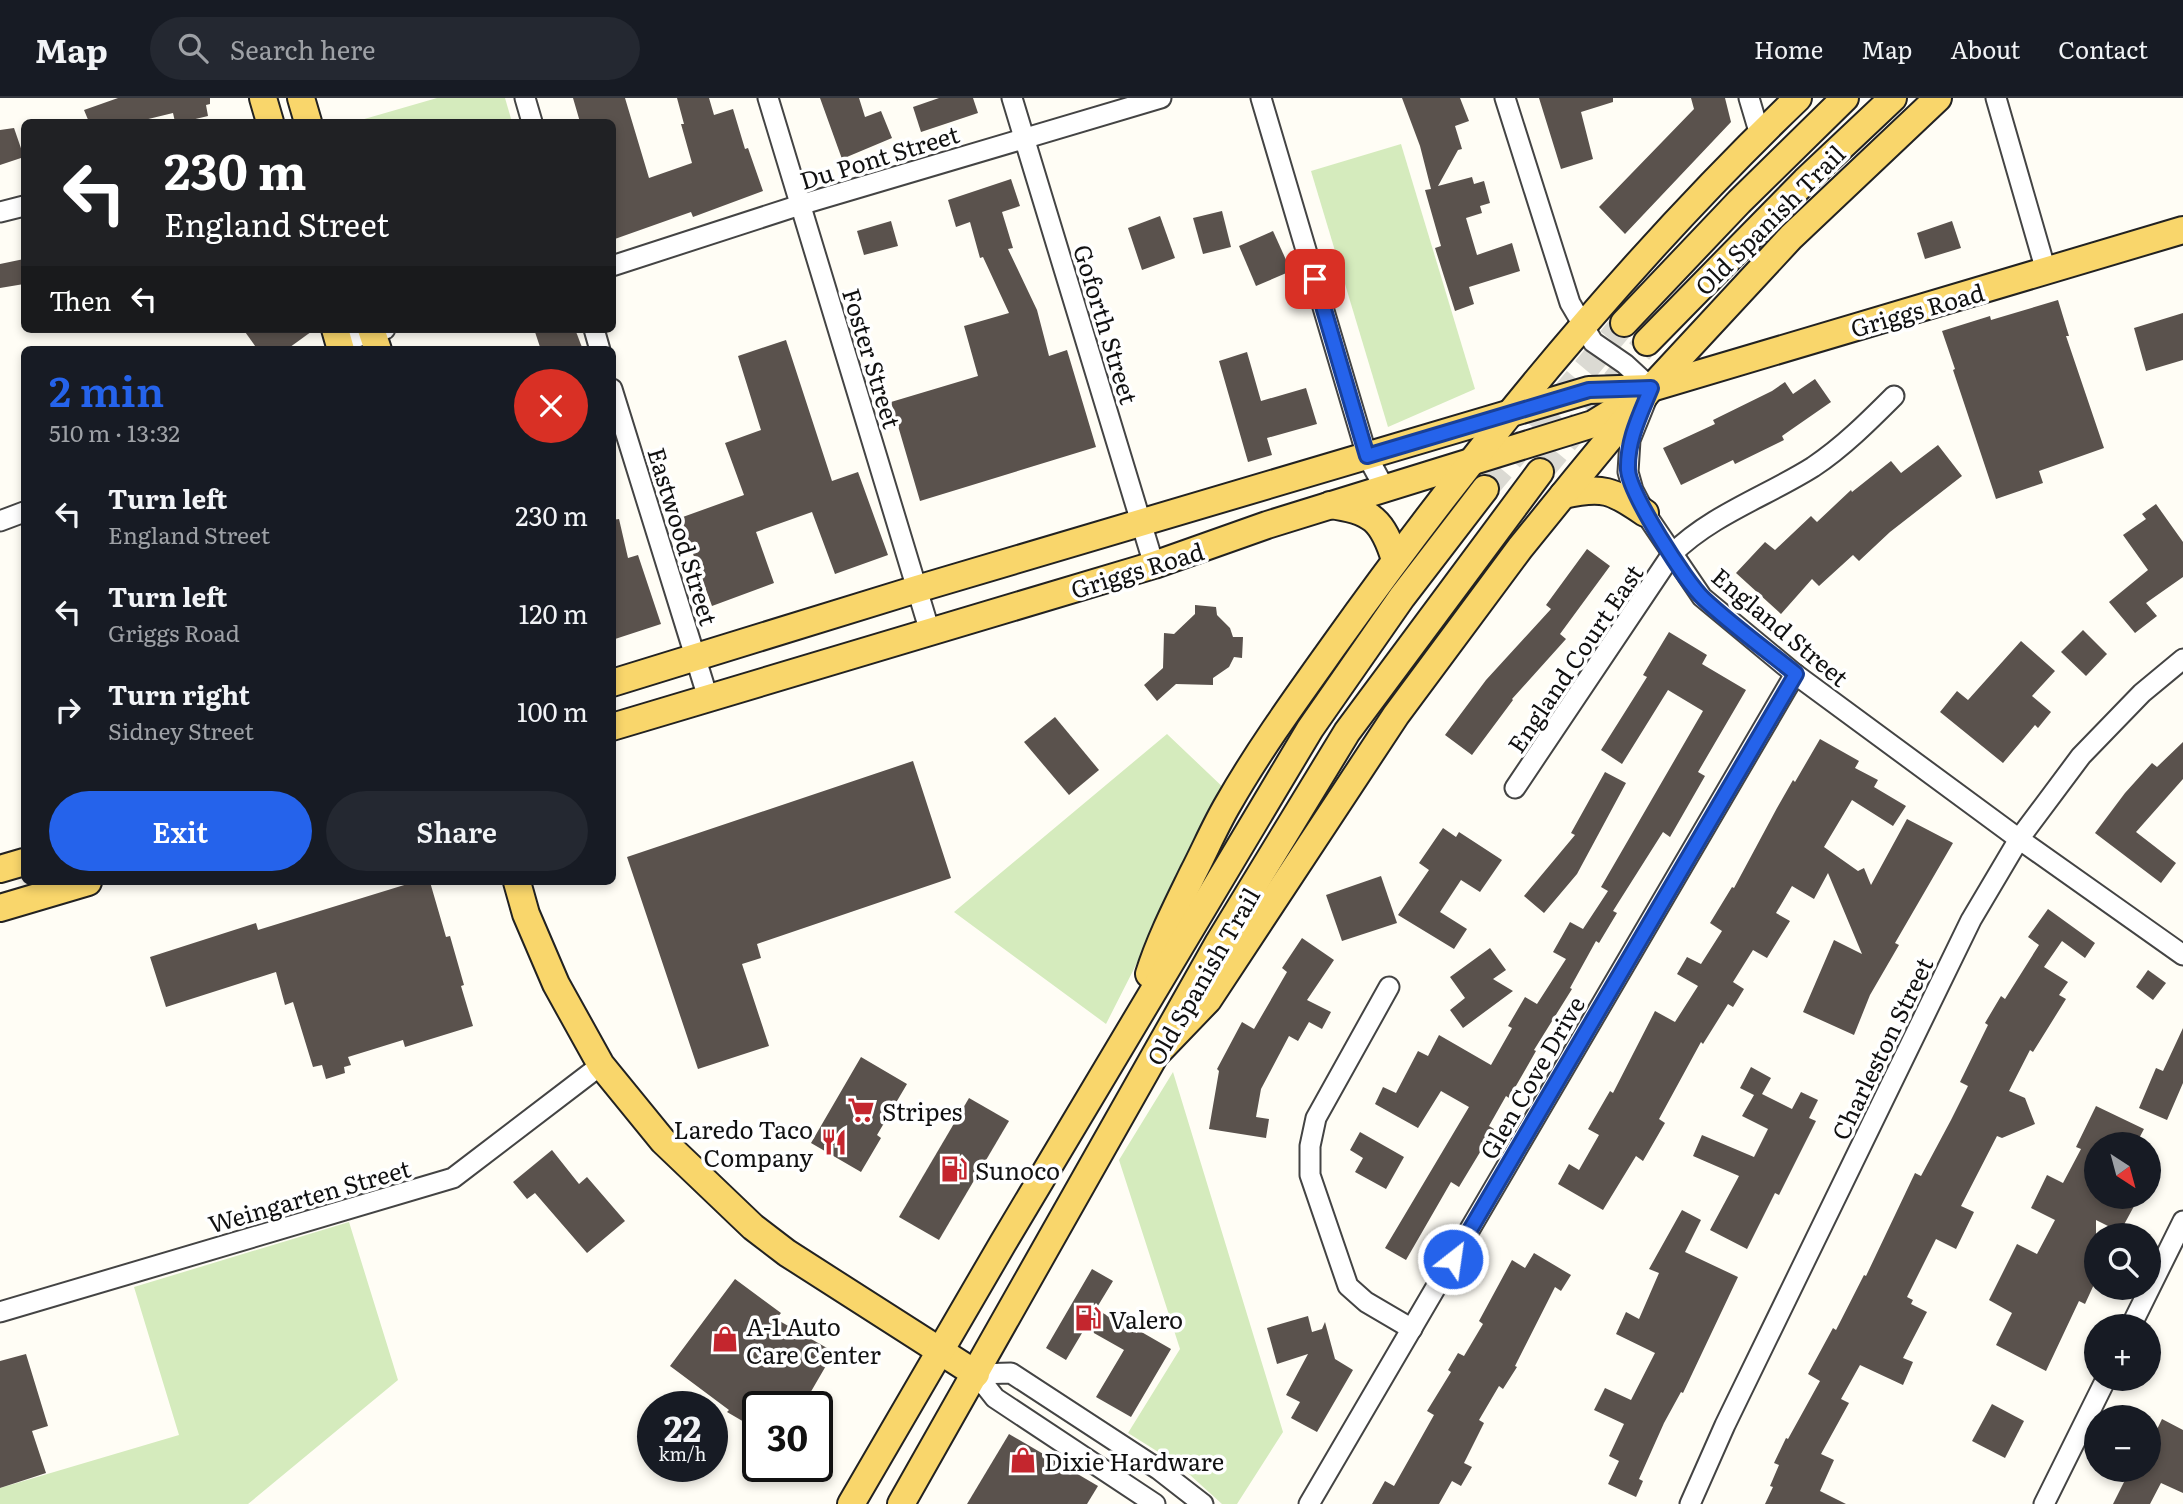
<!DOCTYPE html>
<html lang="en">
<head>
<meta charset="utf-8">
<style>
  body { margin:0; font-family:Literata,serif; background:#242831; color:#f1f3f6; height:100vh; display:flex; flex-direction:column; font-size:26px; white-space:nowrap }
  * { box-sizing:border-box; margin:0 }
  p { font-size:23px; color:#9ea1a6 }
  .icon { flex:none; width:38px; height:38px; fill:none; stroke:currentColor; stroke-width:2; stroke-linecap:round; stroke-linejoin:round }
  .map { position:relative; flex:1; overflow:hidden }
  .side { position:absolute; left:21px; top:248px; width:595px; height:539px; display:flex; flex-direction:column; background:#171b24; border-radius:10px; box-shadow:0 4px 10px #0003 }
  .side>* { flex:none }
  .hud { position:absolute; left:21px; top:21px; width:595px; height:214px; border-radius:10px; box-shadow:0 4px 10px #0003; background:#202124; color:#fff; overflow:hidden }
  .needle { width:46px; rotate:144deg }
  .controls { position:absolute; left:2084px; top:1034px; display:grid; gap:14px }
  .controls a { display:grid; place-items:center; width:77px; height:77px; border-radius:50%; background:#171b24; box-shadow:0 4px 10px #0003; font-size:35px }
  .speed { position:absolute; left:637px; top:1293px; display:flex; gap:14px; font-size:35px; font-weight:700; text-align:center }
  .speed>* { display:grid; place-content:center; width:91px; height:91px; border-radius:50%; background:#171b24; box-shadow:0 4px 10px #0003; line-height:1 }
  .speed small { font-size:18px; font-weight:400 }
  .speed .limit { border:4px solid #111; border-radius:10px; background:#fff; color:#111 }
  .pin { position:absolute; display:grid; place-items:center; width:60px; height:60px; color:#fff; margin:-30px; border-radius:14px; box-shadow:0 4px 10px #0006 }
  .me { position:absolute; width:77px; margin:-38px; rotate:30deg; stroke-linejoin:round; filter:drop-shadow(0 0 5px #0008) }
  .turn { display:flex; align-items:center; gap:24px; height:147px; padding:0 28px; font-size:32px }
  .turn .icon { width:91px; height:91px; stroke-width:2.5 }
  .turn b { display:block; font-size:49px; line-height:60px }
  .then { display:flex; align-items:center; height:66px; padding:0 28px; background:#0003; gap:14px; font-size:26px }
  .round { display:grid; place-items:center; flex:none; width:74px; height:74px; border-radius:37px; background:#242831 }
  .head { display:flex; align-items:center; justify-content:space-between; height:119px; padding:0 28px }
  h1 { font-size:42px; font-weight:600; line-height:52px; color:#2563eb }
  .button { display:flex; gap:14px; margin-top:auto; padding:14px 28px }
  .button a { flex:1; height:80px; border-radius:42px; background:#2563eb; color:#fff; font-size:28px; font-weight:600; line-height:80px; text-align:center }
  .button a+a { background:#242831; color:#f1f3f6 }
  ul { padding:0; list-style:none }
  li { display:flex; align-items:center; gap:21px; height:98px; padding:0 28px }
  li div { flex:1 }
  li b { display:block; font-size:26px }
  li em { font-style:normal }
  header { display:flex; align-items:center; gap:42px; box-sizing:border-box; height:98px; padding:0 35px; background:#171b24; border-bottom:2px solid #363941 }
  header strong { font-size:33px }
  nav { display:flex; gap:38px; margin-inline-start:auto; font-size:24px }
  .search { width:490px; height:63px; background:#242831; display:flex; align-items:center; gap:18px; box-sizing:border-box; padding:0 24px; border-radius:38px; color:#9ea1a6; font-size:26px }
  .map>svg:first-child { display:block }
  .grass { fill:#d5ebbd }
  .building { fill:#5a524d }
  .lines { fill:none; stroke-linecap:round; stroke-linejoin:round }
  .major-tunnel { stroke:#dbdad3; stroke-width:26; stroke-dasharray:26 13; stroke-linecap:butt }
  .minor-casing { stroke:#444; stroke-width:23 }
  .major-casing { stroke:#222; stroke-width:30 }
  .minor { stroke:#fff; stroke-width:19 }
  .major { stroke:#f9d66b; stroke-width:26 }
  .route-casing { stroke:#184099; stroke-width:18 }
  .route { stroke:#2563eb; stroke-width:12 }
  .labels { text-anchor:middle; dominant-baseline:central; stroke-width:7; stroke-linejoin:round; paint-order:stroke }
  .street-label { font-size:24px; fill:#111; stroke:#fff }
  .poi-label { font-size:24px; fill:#111; stroke:#fff; text-anchor:start }
</style>
</head>
<body>
<header>
<strong>Map</strong>
<div class="search"><svg class="icon" aria-label="search" viewBox="0 0 24 24"><circle cx="10" cy="10" r="6"/><path d="M15 15l6 6"/></svg>Search here</div>
<nav><a>Home</a><a>Map</a><a>About</a><a>Contact</a></nav>
</header>
<div class="map">
<svg width="2183" height="1406" viewBox="0 0 2183 1406">
  <rect width="100%" height="100%" fill="#fffdf5"/>
  <g class="grass">
    <path d="M437,0H505L512,24H354Z"/>
    <path d="M1401,46L1475,291L1388,329L1311,73Z"/>
    <path d="M1167,636L1228,694L1208,725L1106,926L954,814Z"/>
    <path d="M1173,974L1283,1334L1237,1406H1222L1179,1367L1128,1335L1180,1251L1119,1062Z"/>
    <path d="M349,1124L398,1282L248,1406H0V1390L179,1337L134,1189Z"/>
  </g>
  <g class="building">
    <path d="M118,0H210V6L206,7L208,18L183,24H175L173,15L136,24H89L84,12Z"/>
    <path d="M573,0H625L649,80L692,65L681,26H684L677,0H709L714,17L733,11L745,51L748,50L763,93L693,119L691,114L612,142V24H580Z"/>
    <path d="M820,0H859L865,19L881,13L892,40L842,61Z"/>
    <path d="M939,0H973L978,15L921,34L913,9Z"/>
    <path d="M1402,0H1460L1469,23L1455,28L1462,51L1458,52L1438,88L1472,79L1474,86L1484,83L1490,105L1480,108L1482,115L1466,120L1477,157L1512,145L1520,173L1469,189L1474,206L1455,213L1435,150L1441,148L1425,92L1431,91L1420,48Z"/>
    <path d="M1539,0H1613V4L1581,14L1593,61L1561,71Z"/>
    <path d="M1691,0H1725L1731,24L1625,136L1599,109L1694,11Z"/>
    <path d="M14,30L24,59L0,67V32Z"/>
    <path d="M1011,81L1020,108L1002,114L1013,150L1008,151L1037,212L1049,258L1067,252L1096,349L920,403L891,304L978,278L964,228L1009,215L983,159L980,160L970,124L956,129L948,102Z"/>
    <path d="M1222,113L1231,149L1203,156L1193,120Z"/>
    <path d="M1160,118L1175,160L1142,172L1128,130Z"/>
    <path d="M891,123L898,148L864,157L857,133Z"/>
    <path d="M1952,123L1961,150L1925,161L1917,135Z"/>
    <path d="M1273,133L1291,173L1256,188L1239,148Z"/>
    <path d="M24,161V186L0,190V166Z"/>
    <path d="M2058,202L2069,238H2066L2104,350L2039,373L2043,385L1996,401L1953,272L1955,271L1942,233L1990,218L1991,222Z"/>
    <path d="M2183,215V262L2146,273L2134,230Z"/>
    <path d="M243,231H315L286,252H258Z"/>
    <path d="M534,231H575L583,252H541Z"/>
    <path d="M786,242L832,383L858,374L888,457L835,476L812,414L756,434L774,485L712,508L680,420L744,397L725,345L761,332L738,258Z"/>
    <path d="M1247,254L1261,303L1306,290L1317,326L1267,340L1272,357L1248,364L1219,263Z"/>
    <path d="M1815,281L1831,304L1782,338L1784,342L1735,366L1733,362L1681,387L1663,350L1715,326L1713,322L1772,293L1785,284L1793,296Z"/>
    <path d="M1938,347L1962,378L1890,434L1859,463L1853,457L1819,488L1812,481L1781,516L1736,475L1765,444L1775,452L1811,418L1817,424L1851,392L1852,394L1891,363L1901,375Z"/>
    <path d="M2156,406L2183,444V479L2146,505L2157,518L2135,535L2109,504L2148,472L2123,437L2146,421L2142,416Z"/>
    <path d="M619,421L628,460L638,457L661,526L612,542V422Z"/>
    <path d="M1587,451L1610,468L1560,536L1566,541L1512,601L1513,602L1472,657L1445,637L1486,582L1551,511L1546,507Z"/>
    <path d="M1195,507L1216,509L1217,517L1230,530L1233,539H1243L1242,560L1234,559L1229,569L1213,580V587L1176,586L1157,603L1144,587L1163,570L1164,535L1174,536L1195,516Z"/>
    <path d="M2083,532L2107,556L2086,578L2061,554Z"/>
    <path d="M1669,534L1707,557L1702,566L1746,592L1698,674L1705,678L1670,739L1663,734L1613,813L1617,815L1599,845L1596,843L1570,890L1572,891L1534,952L1536,953L1509,1000L1506,998L1489,1028L1494,1031L1459,1089L1451,1084L1406,1162L1385,1150L1469,1009L1441,993L1418,1030L1375,1006L1383,989L1396,995L1418,953L1428,958L1439,937L1491,967L1512,930L1508,928L1525,899L1537,906L1566,861L1553,854L1570,824L1583,831L1608,793L1601,789L1703,613L1668,592L1622,666L1601,652L1647,579L1643,577Z"/>
    <path d="M2021,543L2055,573L2032,598L2051,614L2038,630L2035,627L2003,665L1940,614L1957,593L1968,602Z"/>
    <path d="M1055,619L1099,672L1069,697L1024,644Z"/>
    <path d="M1820,641L1859,663L1855,670L1878,682L1874,689L1906,708L1893,728L1852,702L1824,749L1858,773L1864,770L1871,787L1907,721L1953,745L1895,845L1899,847L1870,897L1854,937L1803,914L1834,842L1862,856L1828,775L1814,801L1792,788L1776,815L1790,823L1767,860L1753,852L1733,884L1744,891L1733,909L1728,906L1703,946L1701,944L1659,1021L1665,1025L1643,1063L1636,1058L1603,1112L1558,1086L1569,1066L1579,1072L1599,1037L1588,1031L1610,993L1613,995L1655,913L1675,924L1698,888L1677,876L1687,859L1701,866L1722,833L1710,825L1732,789L1734,790L1777,710L1793,682L1795,684Z"/>
    <path d="M2183,644V681L2136,734L2176,765L2161,785L2095,735L2125,695L2152,665L2157,669Z"/>
    <path d="M913,663L951,780L757,846L761,860L742,866L769,948L698,971L627,759Z"/>
    <path d="M1605,674L1626,685L1577,776L1544,815L1524,798L1575,737L1571,735Z"/>
    <path d="M1443,730L1456,739L1459,734L1502,762L1480,794L1461,782L1440,814L1467,831L1454,851L1398,817L1429,772L1419,765Z"/>
    <path d="M1381,778L1397,825L1342,843L1326,797Z"/>
    <path d="M414,784H430L446,839L450,838L464,887L461,888L473,928L405,949L403,942L348,959L351,967L344,969L345,975L326,981L322,967L313,969L293,904L285,907L276,874L166,909L150,859L256,825L258,832Z"/>
    <path d="M2048,811L2095,845L2085,860L2062,843L2044,869L2068,884L2059,897L2066,901L2033,954L2030,952L2009,993L2025,1000L2035,1026L2002,1040L1997,1038L1961,1108L1974,1114L1956,1151L1936,1141L1907,1199L1913,1202L1911,1206L1927,1214L1903,1260L1913,1264L1903,1287L1860,1267L1841,1301L1849,1305L1821,1356L1834,1362L1820,1393L1846,1406H1765L1773,1389L1770,1388L1779,1367L1774,1365L1786,1340L1788,1341L1820,1283L1808,1276L1833,1230L1836,1232L1864,1177L1866,1178L1915,1075L1921,1078L1951,1022L1968,988L1960,984L1988,927L1985,925L2001,898L2005,901L2039,847L2028,839Z"/>
    <path d="M1302,840L1334,862L1307,902L1331,914L1322,931L1309,924L1298,943L1289,938L1261,991L1256,1019L1269,1021L1266,1040L1209,1031L1219,973L1217,971L1242,924L1254,931L1287,874L1282,870Z"/>
    <path d="M1490,850L1506,872L1493,881L1513,893L1463,930L1450,912L1465,900L1450,879Z"/>
    <path d="M2148,872L2166,885L2153,902L2136,889Z"/>
    <path d="M2183,930V985L2167,1022L2139,1010L2156,970L2163,973Z"/>
    <path d="M861,959L907,986L877,1037L881,1040L861,1074L811,1045Z"/>
    <path d="M1751,969L1771,980L1762,996L1792,1011L1801,994L1818,1002L1809,1020L1816,1023L1779,1097L1775,1095L1747,1151L1710,1132L1739,1078L1693,1058L1702,1037L1754,1059L1768,1031L1742,1018L1754,997L1740,990Z"/>
    <path d="M969,1000L1009,1023L939,1142L899,1119Z"/>
    <path d="M2096,1008L2144,1031L2136,1046H2096V1099H2139L2120,1134L2096,1122V1182L2085,1206L2079,1203L2046,1273L1996,1247L2012,1215L1989,1202L2017,1146L2037,1156L2055,1122L2031,1110L2047,1077L2063,1085L2081,1051L2076,1049Z"/>
    <path d="M1360,1034L1404,1059L1386,1091L1355,1074L1363,1060L1350,1052Z"/>
    <path d="M552,1052L579,1086L587,1079L625,1123L587,1155L535,1095L527,1101L513,1084Z"/>
    <path d="M1682,1112L1701,1122L1685,1154L1738,1179L1683,1295L1681,1294L1664,1325L1639,1381L1643,1383L1636,1399L1608,1386L1619,1363L1609,1358L1624,1326L1594,1312L1605,1290L1631,1302L1655,1255L1616,1236L1626,1214L1639,1221L1659,1175L1649,1171Z"/>
    <path d="M1534,1155L1571,1177L1561,1193L1555,1189L1515,1268L1517,1269L1503,1291L1499,1288L1479,1322L1484,1325L1464,1365L1472,1369L1461,1388L1452,1383L1439,1406H1372L1385,1383L1394,1388L1434,1317L1427,1313L1451,1274L1448,1272L1458,1255L1464,1258L1483,1226L1479,1223L1512,1162L1525,1170Z"/>
    <path d="M1092,1171L1113,1183L1096,1211L1137,1235L1138,1232L1171,1251L1131,1319L1096,1299L1124,1252L1085,1230L1066,1262L1046,1250Z"/>
    <path d="M735,1181L781,1215L776,1221L834,1254L802,1309H758V1332L727,1314L729,1312L670,1268Z"/>
    <path d="M1308,1218L1312,1234L1322,1231L1325,1224L1335,1261L1353,1272L1317,1334L1291,1320L1300,1304L1286,1297L1308,1256L1277,1266L1267,1230Z"/>
    <path d="M26,1256L48,1328L32,1333L46,1375L0,1390V1263Z"/>
    <path d="M1992,1306L2024,1323L2005,1360L1972,1343Z"/>
    <path d="M2162,1321L2183,1332V1395L2161,1385L2150,1406H2113L2130,1372H2149V1348Z"/>
    <path d="M1009,1336L1098,1388L1087,1406H967Z"/>
  </g>
  <g class="lines">
    <g class="major-tunnel">
      <path d="M1540,374L1647,244"/>
      <path d="M1485,391L1624,225"/>
    </g>
    <g class="minor-casing">
      <g id="minor">
        <path d="M525,0L532,24"/>
        <path d="M768,0L930,534"/>
        <path d="M1012,0L1154,467"/>
        <path d="M1261,0L1367,358L1385,391"/>
        <path d="M1505,0L1570,205L1593,244L1625,266L1651,290L1630,342L1628,374L1633,392L1645,415L1702,499L1795,576L2019,741L2183,857"/>
        <path d="M1749,0L1760,37"/>
        <path d="M1996,0L2046,173"/>
        <path d="M0,114L24,108"/>
        <path d="M612,168L800,107L1161,0"/>
        <path d="M594,231L600,252"/>
        <path d="M339,244L385,231"/>
        <path d="M612,291L708,600"/>
        <path d="M0,423L24,414"/>
        <path d="M1515,690L1672,456C1711,417 1767,398 1813,369C1843,349 1869,323 1894,298"/>
        <path d="M1389,889L1316,1020L1310,1048V1077L1348,1188L1366,1204L1412,1231"/>
        <path d="M0,1214L453,1080L601,967"/>
        <path d="M2131,1228L2183,1123"/>
        <path d="M976,1276L1011,1275L1158,1371L1203,1406"/>
        <path d="M976,1276L995,1300L1155,1406"/>
        <path d="M1309,1406L1795,576"/>
        <path d="M1690,1406L1725,1327L1971,822L2019,741L2081,658L2142,595L2183,561"/>
        <path d="M2044,1406L2106,1281"/>
      </g>
    </g>
    <g class="major-casing">
      <g id="major">
        <path d="M263,0L270,24"/>
        <path d="M301,0L308,24"/>
        <path d="M1624,225L1739,104L1845,0"/>
        <path d="M335,231L341,252"/>
        <path d="M371,231L378,252"/>
        <path d="M1647,244L1805,83L1893,0"/>
        <path d="M1563,397C1603,388 1612,392 1645,415"/>
        <path d="M1330,407C1372,412 1383,423 1395,462"/>
        <path d="M612,585L917,491L1589,292L1650,290"/>
        <path d="M612,629L1154,467L1267,427L1593,326L1651,290L2183,132"/>
        <path d="M0,771L24,764"/>
        <path d="M517,784L526,816L556,886L601,967L663,1043L753,1129L787,1155L976,1276"/>
        <path d="M0,810L88,784"/>
        <path d="M1149,876C1160,841 1177,808 1193,775C1205,752 1215,728 1228,706C1260,650 1298,598 1335,546C1474,351 1625,166 1798,0"/>
        <path d="M1158,954L1208,902L1396,617L1520,450L1576,381L1651,290L1791,139L1938,0"/>
        <path d="M851,1406L1003,1145L1310,631L1402,499L1485,391"/>
        <path d="M901,1406L1219,844L1347,634L1540,374"/>
      </g>
    </g>
    <use href="#minor" class="minor"/>
    <use href="#major" class="major"/>
  </g>
  <g class="lines">
    <g class="route-casing">
      <path id="route" d="M1315,181L1367,358L1589,292L1651,290C1640,317 1627,342 1628,372C1630,396 1685,483 1704,501C1733,528 1765,551 1796,576L1453,1161"/>
    </g>
    <use href="#route" class="route"/>
  </g>
  <defs>
    <g id="supermarket-bare" transform="scale(2.1)"><path d="M-6-5.5h2.5l.6 2H6L4.5 2H-2.5L-4.4-4H-6ZM-1.5 3.2a1.3 1.3 0 1 0 .1 0ZM3 3.2a1.3 1.3 0 1 0 .1 0Z" fill="#c4262e" stroke="#fff" stroke-width="2.5" paint-order="stroke"/></g>
    <g id="restaurant-bare" transform="scale(2.1)"><path d="M-5-6h1v4h1v-4h1v4h1v-4h1v5L-1.5 .5V6h-2V.5L-5-1ZM5-6V6H3V1.5H1.5Q1.5-4 5-6Z" fill="#c4262e" stroke="#fff" stroke-width="2.5" paint-order="stroke"/></g>
    <g id="fuel-bare" transform="scale(2.1)"><path d="M-5.5-6h7V0h2V4h1.3V-2.5L3-4.5l.8-.8L6-3V5H2.5V1h-1V6h-7ZM-4.2-4.7v3.2H.2V-4.7Z" fill="#c4262e" stroke="#fff" stroke-width="2.5" paint-order="stroke"/></g>
    <g id="shop-bare" transform="scale(2.1)"><path d="M-5-2.5h2.3a2.7 3.5 0 0 1 5.4 0H5L5.5 6h-11ZM-1.5-2.5h3a1.5 2.3 0 0 0-3 0Z" fill="#c4262e" stroke="#fff" stroke-width="2.5" paint-order="stroke"/></g>
  </defs>
  <g fill-rule="evenodd">
    <use href="#supermarket-bare" x="861" y="1012"/>
    <use href="#restaurant-bare" x="834" y="1044"/>
    <use href="#fuel-bare" x="954" y="1071"/>
    <use href="#fuel-bare" x="1088" y="1220"/>
    <use href="#shop-bare" x="725" y="1241"/>
    <use href="#shop-bare" x="1023" y="1362"/>
  </g>
  <g class="labels">
    <g class="street-label">
      <text transform="translate(879 58) rotate(-17)">Du Pont Street</text>
      <text transform="translate(1769 121) rotate(-45)">Old Spanish Trail</text>
      <text transform="translate(1917 211) rotate(-16)">Griggs Road</text>
      <text transform="translate(1107 226) rotate(73)">Goforth Street</text>
      <text transform="translate(873 260) rotate(73)">Foster Street</text>
      <text transform="translate(684 438) rotate(73)">Eastwood Street</text>
      <text transform="translate(1137 471) rotate(-17)">Griggs Road</text>
      <text transform="translate(1781 528) rotate(40)">England Street</text>
      <text transform="translate(1574 560) rotate(-56)">England Court East</text>
      <text transform="translate(1202 878) rotate(-60)">Old Spanish Trail</text>
      <text transform="translate(1881 950) rotate(-64)">Charleston Street</text>
      <text transform="translate(1531 979) rotate(-60)">Glen Cove Drive</text>
      <text transform="translate(309 1097) rotate(-16)">Weingarten Street</text>
    </g>
    <g class="poi-label">
      <text x="882" y="1012">Stripes</text>
      <text x="813" y="1030" text-anchor="end">Laredo Taco<tspan x="813" dy="28">Company</tspan></text>
      <text x="975" y="1071">Sunoco</text>
      <text x="1109" y="1220">Valero</text>
      <text x="746" y="1227">A-1 Auto<tspan x="746" dy="28">Care Center</tspan></text>
      <text x="1044" y="1362">Dixie Hardware</text>
    </g>
  </g>
</svg>
<div class="controls">
<a><svg class="needle" viewBox="-14 -14 28 28"><path d="M0-13l5 13h-10z" fill="#e53935"/><path d="M0 13l5-13h-10z" fill="#9ea1a6"/></svg></a>
<a><svg class="icon" aria-label="search" viewBox="0 0 24 24"><circle cx="10" cy="10" r="6"/><path d="M15 15l6 6"/></svg></a>
<a>+</a>
<a>−</a>
</div>
<div class="speed"><div>22<small>km/h</small></div><div class="limit">30</div></div>
<div class="pin" style="left:1315px;top:181px;background:#d93025"><svg class="icon" aria-label="arrive" viewBox="0 0 24 24"><path d="M6 21V4h12l-3 4 3 4H6"/></svg></div>
<svg class="me" style="left:1453px;top:1161px" viewBox="-20 -20 40 40"><circle r="17" fill="#2563eb" stroke="#fff" stroke-width="3"/><path d="M0-11L8 9 0 5-8 9z" fill="#fff"/></svg>
<div class="hud">
<div class="turn"><svg class="icon" aria-label="left" viewBox="0 0 24 24"><path d="M17 20v-9H6M10 6l-5 5 5 5"/></svg><div><b>230 m</b>England Street</div></div>
<div class="then">Then<svg class="icon" aria-label="left" viewBox="0 0 24 24"><path d="M17 20v-9H6M10 6l-5 5 5 5"/></svg></div>
</div>
<section class="side">
<div class="head"><div><h1>2 min</h1><p>510 m · 13:32</p></div><a class="round" style="background:#d93025;color:#fff"><svg class="icon" aria-label="close" viewBox="0 0 24 24"><path d="M6 6l12 12M18 6L6 18"/></svg></a></div>
<ul>
<li><svg class="icon" aria-label="left" viewBox="0 0 24 24"><path d="M17 20v-9H6M10 6l-5 5 5 5"/></svg><div><b>Turn left</b><p>England Street</p></div><em>230 m</em></li>
<li><svg class="icon" aria-label="left" viewBox="0 0 24 24"><path d="M17 20v-9H6M10 6l-5 5 5 5"/></svg><div><b>Turn left</b><p>Griggs Road</p></div><em>120 m</em></li>
<li><svg class="icon" aria-label="right" viewBox="0 0 24 24"><path d="M7 20v-9h11M14 6l5 5-5 5"/></svg><div><b>Turn right</b><p>Sidney Street</p></div><em>100 m</em></li>
</ul>
<div class="button"><a>Exit</a><a>Share</a></div>
</section>
</div>
</body>
</html>
